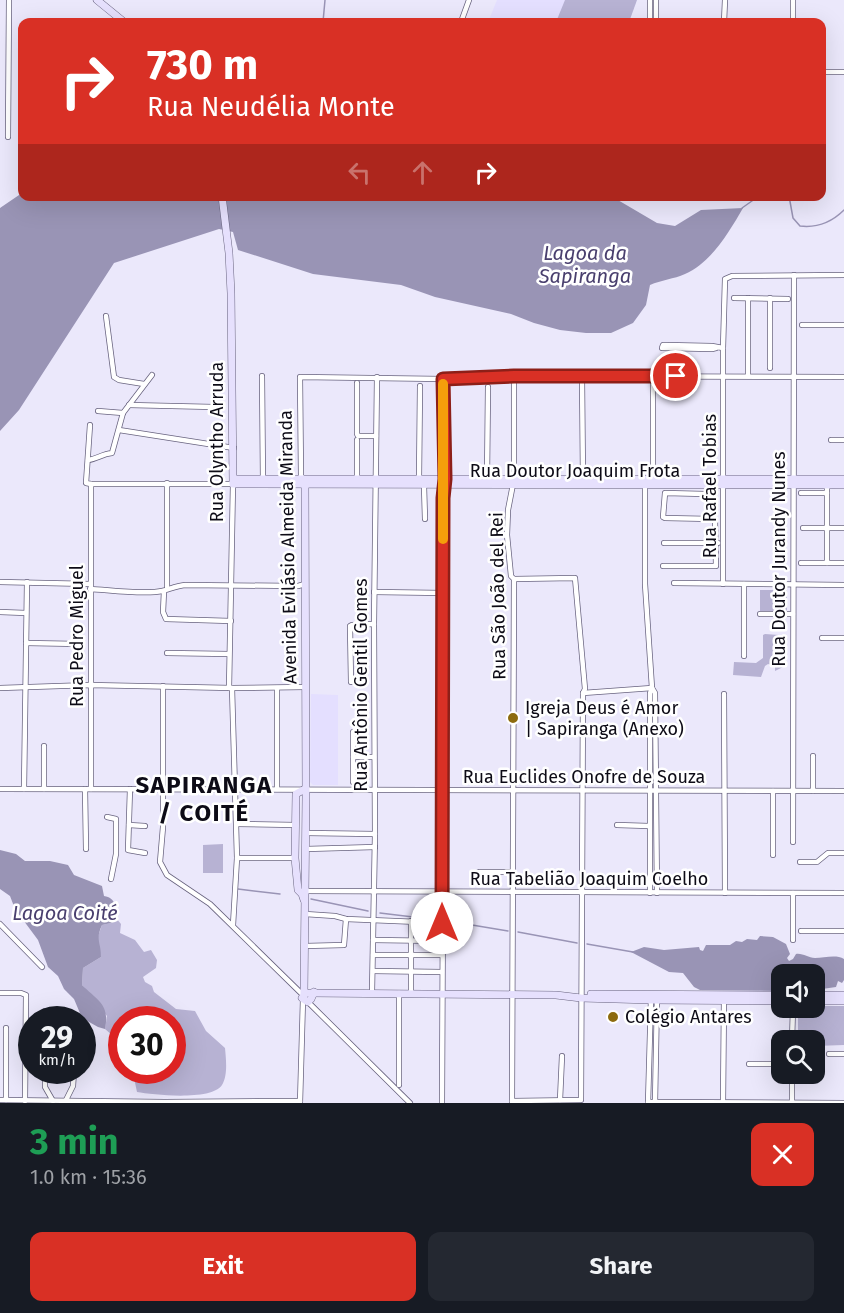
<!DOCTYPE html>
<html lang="en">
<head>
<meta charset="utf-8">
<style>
  body { margin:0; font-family:"Fira Sans",sans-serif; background:#242831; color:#f1f3f6; height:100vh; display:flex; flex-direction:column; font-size:22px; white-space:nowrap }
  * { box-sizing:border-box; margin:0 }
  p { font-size:20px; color:#9ea1a6 }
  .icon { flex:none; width:33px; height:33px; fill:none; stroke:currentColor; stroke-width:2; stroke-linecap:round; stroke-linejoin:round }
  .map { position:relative; height:1103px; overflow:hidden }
  .panel { display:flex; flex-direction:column; background:#171b24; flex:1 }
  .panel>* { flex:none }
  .banner { position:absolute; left:18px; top:18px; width:808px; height:183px; border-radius:12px; box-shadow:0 6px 24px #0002; background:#d93025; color:#fff; overflow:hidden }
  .tools { position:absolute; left:771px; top:964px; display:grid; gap:12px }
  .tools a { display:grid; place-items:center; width:54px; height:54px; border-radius:12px; background:#171b24; box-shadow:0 6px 24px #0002; font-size:30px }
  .speed { position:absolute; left:18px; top:1006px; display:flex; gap:12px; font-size:30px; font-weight:700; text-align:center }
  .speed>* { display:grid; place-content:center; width:78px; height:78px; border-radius:50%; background:#171b24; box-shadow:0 6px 24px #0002; line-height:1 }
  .speed small { font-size:15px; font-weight:400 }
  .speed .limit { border:9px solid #d22; background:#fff; color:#111 }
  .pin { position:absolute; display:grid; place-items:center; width:51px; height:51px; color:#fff; margin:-26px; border:3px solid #fff; border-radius:50%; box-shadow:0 2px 6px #0007 }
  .me { position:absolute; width:66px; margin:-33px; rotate:0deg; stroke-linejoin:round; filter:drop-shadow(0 0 4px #0008) }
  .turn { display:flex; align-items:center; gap:21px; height:126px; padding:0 30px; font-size:27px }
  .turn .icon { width:78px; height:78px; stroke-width:2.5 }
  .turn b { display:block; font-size:42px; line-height:51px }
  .lanes { display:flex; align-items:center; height:57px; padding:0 30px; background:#0003; justify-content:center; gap:30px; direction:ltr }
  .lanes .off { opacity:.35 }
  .round { display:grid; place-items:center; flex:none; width:63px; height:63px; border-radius:12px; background:#242831 }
  .headline { display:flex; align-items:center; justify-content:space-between; height:102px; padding:0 30px }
  h1 { font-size:36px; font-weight:700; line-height:45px; color:#1e9e55 }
  .action { display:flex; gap:12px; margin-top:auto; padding:12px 30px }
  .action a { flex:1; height:69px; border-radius:12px; background:#d93025; color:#fff; font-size:24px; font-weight:700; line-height:69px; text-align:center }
  .action a+a { background:#242831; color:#f1f3f6 }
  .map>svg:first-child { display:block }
  .built { fill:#e4dfff }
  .green { fill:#b7b2d3 }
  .water { fill:#9994b5 }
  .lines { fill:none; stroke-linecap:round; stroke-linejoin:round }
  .stream { stroke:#9994b5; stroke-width:1.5 }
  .street-casing { stroke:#68637f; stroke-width:6 }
  .secondary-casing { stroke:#68637f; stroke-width:8 }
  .street { stroke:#fff; stroke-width:4.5 }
  .secondary { stroke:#e6e0fd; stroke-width:7 }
  .route-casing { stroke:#8d1f18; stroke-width:15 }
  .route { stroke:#d93025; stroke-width:10 }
  .slow { stroke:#f59e0b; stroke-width:10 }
  .poi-dot { fill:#8d6b0e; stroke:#fff; stroke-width:2 }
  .labels { text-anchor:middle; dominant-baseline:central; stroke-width:5; stroke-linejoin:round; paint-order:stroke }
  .street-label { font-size:18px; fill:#0d0b16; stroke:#fff }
  .poi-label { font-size:18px; fill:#0d0b16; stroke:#fff; text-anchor:start }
  .water-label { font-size:20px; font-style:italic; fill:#493f6e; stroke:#fff }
  .district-label { font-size:24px; font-weight:bold; letter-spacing:1.5px; fill:#0d0b16; stroke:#fff }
</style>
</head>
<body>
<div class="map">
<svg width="844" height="1103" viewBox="0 0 844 1103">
  <rect width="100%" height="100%" fill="#ebe8fb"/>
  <g class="built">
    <path d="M497,0H637L629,22H488Z"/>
    <path d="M311,694L338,695V785H313L310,782Z"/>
  </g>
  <g class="green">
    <path d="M565,0H637L629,22H556Z"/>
    <rect x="760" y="590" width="27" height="21"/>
    <path d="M765,634L779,635L786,640L785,661L783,667L775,671V666L768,664L765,666L761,677L733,675L734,662L756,663L763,658V635Z"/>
    <path d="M223,844V873H203V845Z"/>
    <path d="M116,918L121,924L120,933L135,940L144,952L151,950L157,960L156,968L143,977L145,982L152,986L154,992L176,1009L195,1011L206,1031L225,1048C226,1059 228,1075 222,1085C212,1101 154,1095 137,1092L134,1078L136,1071H172V1020H122L121,1046L119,1041L105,1029L107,1016L82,985L83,968L101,957L97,939L102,925L111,923Z"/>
    <path d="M815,1006H844V1045L815,1046L814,1041H798V1008H814Z"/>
  </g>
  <g class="water">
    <path d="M22,193V196H611L657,223L675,226L701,210L743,208C729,232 712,262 685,274C674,279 661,280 650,285L646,305L633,323L611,333H586L560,330L534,323L511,314L435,297L401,285L313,274L238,250L233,232L219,229L114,263L19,410L0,431V208Z"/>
    <path d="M0,850L16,854L25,861H50L68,865L74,875L102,886L104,896C116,898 116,907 116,918L111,923L102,925C95,940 101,942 101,957L83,968L82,985C98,1001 110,1004 105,1029L98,1027L82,1018L74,999L64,989L58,976L48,967L38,940L15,909L10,896L0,889Z"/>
    <path d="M760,936L773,937L786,944L790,954L787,958L789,961L793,959L796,954C803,953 808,958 815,958C824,958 836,954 844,959V980L842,983L838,981L836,987L815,990L814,975H782L781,991L700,990L694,987L683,973L669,972L631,952L644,947L664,950L699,947L700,950L703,951L706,945H730L736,941L742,942L747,939L757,940Z"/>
  </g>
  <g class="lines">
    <g class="stream">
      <path d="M323,22L325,0"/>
      <path d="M789,196L793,218L800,226C817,228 832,222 844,210"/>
      <path d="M742,208L759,196"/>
      <path d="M238,889L280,894"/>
      <path d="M311,899L368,911"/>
      <path d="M380,913L438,920"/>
      <path d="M448,921L508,931"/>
      <path d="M518,932L577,943"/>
      <path d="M587,944L633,952"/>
    </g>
    <g class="street-casing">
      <g id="street">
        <path d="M656,0V22"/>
        <path d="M793,0V22"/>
        <path d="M461,22L469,0"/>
        <path d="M650,22V0"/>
        <path d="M724,22L725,0"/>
        <path d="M822,72H844"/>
        <path d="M8,137L9,0"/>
        <path d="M734,298L788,299"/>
        <path d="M748,298V376"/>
        <path d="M106,316L114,377L119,380L144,384"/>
        <path d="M802,325H844"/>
        <path d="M716,348L712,349L662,348L663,345H667L712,346L723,348"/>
        <path d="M770,368V298"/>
        <path d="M262,376L263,482"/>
        <path d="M653,376V482"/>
        <path d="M582,377L583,480"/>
        <path d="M357,383V434L358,436H376"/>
        <path d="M129,405L214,407"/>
        <path d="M98,411L123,413"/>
        <path d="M90,425L86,483L91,484"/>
        <path d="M119,430L234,448"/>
        <path d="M831,440H844"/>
        <path d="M88,460C97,459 102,454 112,453L123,413L152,375"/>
        <path d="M357,478V440"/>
        <path d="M304,479L301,476L300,377L443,379L514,376L844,377"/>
        <path d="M419,479L420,386"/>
        <path d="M487,479L488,387"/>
        <path d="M645,482V584L652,688L650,693V893"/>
        <path d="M167,483V587"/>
        <path d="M91,484H233L229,688"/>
        <path d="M91,484V789"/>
        <path d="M827,485V563"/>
        <path d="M424,486L425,519"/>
        <path d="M801,493H827"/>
        <path d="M803,528H844"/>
        <path d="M664,543H718"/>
        <path d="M801,563H844"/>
        <path d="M663,566H716L715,520L712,519L665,518L663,517L665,493L705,494"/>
        <path d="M0,582L90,584"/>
        <path d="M674,583L844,585"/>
        <path d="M723,584V348L725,279L732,276L844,275"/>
        <path d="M744,584V656"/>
        <path d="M90,589C109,590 145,595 162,591C170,589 176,586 185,585L298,586L305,584"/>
        <path d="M164,591L163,612L166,619L231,621"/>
        <path d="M374,592L444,593"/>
        <path d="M0,612L26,613"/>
        <path d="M760,614H793"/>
        <path d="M822,638H844"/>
        <path d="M26,643L80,644"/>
        <path d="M167,653L229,654"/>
        <path d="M351,682L350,626L352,625L374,624"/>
        <path d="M163,686V827L160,862L167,875L210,904L303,995"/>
        <path d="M0,688L90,685L232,688L305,687"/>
        <path d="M232,688L237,858L233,925"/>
        <path d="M652,688L655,693L657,893"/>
        <path d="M583,693L652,688"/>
        <path d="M724,694L725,893"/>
        <path d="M813,756V791"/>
        <path d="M353,757H374"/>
        <path d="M353,782V732"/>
        <path d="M0,789L844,791"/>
        <path d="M24,789L27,582"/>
        <path d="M44,789V746"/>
        <path d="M85,789L86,849"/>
        <path d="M130,789L128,850L145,853"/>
        <path d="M277,789V688"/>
        <path d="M773,791V855"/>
        <path d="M107,817L116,819V854L111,879"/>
        <path d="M237,824L296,825"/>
        <path d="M129,825L145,826"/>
        <path d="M617,825L649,826"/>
        <path d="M306,833L375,834"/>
        <path d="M793,842L794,275"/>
        <path d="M306,849L375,847"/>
        <path d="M237,858H295"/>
        <path d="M800,862H817L828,853H844"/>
        <path d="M479,872H512"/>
        <path d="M304,891L844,893"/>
        <path d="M305,914L335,916L346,919L443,923"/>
        <path d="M411,921V994"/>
        <path d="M0,924L42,967"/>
        <path d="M801,931H844"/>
        <path d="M373,940L442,941"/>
        <path d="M793,940V893"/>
        <path d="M305,946L344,945L346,919"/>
        <path d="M373,955H442"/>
        <path d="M373,971L442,972"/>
        <path d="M372,992L375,834L374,624L377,377"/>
        <path d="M0,993H21L26,995L25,1101"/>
        <path d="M308,1002L410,1103"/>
        <path d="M45,1020V1011"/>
        <path d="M6,1028V1100"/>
        <path d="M792,1041L793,1008"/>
        <path d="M814,1053L820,1054"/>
        <path d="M829,1054H844"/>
        <path d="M749,1064H782"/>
        <path d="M45,1071V1087L53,1101"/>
        <path d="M399,1085V993"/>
        <path d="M0,1100L165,1102L300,1101"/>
        <path d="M66,1100L73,1086L74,1071"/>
        <path d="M560,1100L562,1056"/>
        <path d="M512,1101L581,1100L583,693L585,689L575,578L514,579"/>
        <path d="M648,1102L844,1103"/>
        <path d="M300,1103L303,999"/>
        <path d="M442,1103L444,685L443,511L445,479L443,379"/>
        <path d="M512,1103L514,579L511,576L507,535L508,510L514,479V376"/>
        <path d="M648,1103L651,998"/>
        <path d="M655,1103L657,998"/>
        <path d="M723,1103L724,998"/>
        <path d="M792,1103V1074"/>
      </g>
    </g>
    <g class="secondary-casing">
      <g id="secondary">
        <path d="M97,0L124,22"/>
        <path d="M222,196L229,253L231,293L233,484L844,485"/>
        <path d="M234,479H844"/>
        <path d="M304,900L302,894L298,890L295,858L296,794L305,789"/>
        <path d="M306,993L302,998L308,1002L311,999L314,992"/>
        <path d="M309,993L556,995L581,998L651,1000L782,1001"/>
        <path d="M304,994L306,796L305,481"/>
        <path d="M591,994L782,995"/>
        <path d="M814,995H844"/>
        <path d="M814,1001H844"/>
      </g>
    </g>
    <use href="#street" class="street"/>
    <use href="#secondary" class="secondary"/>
  </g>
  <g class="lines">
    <g class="route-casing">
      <path id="route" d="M442,923L443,498L445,479L443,379L514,376H676"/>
    </g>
    <use href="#route" class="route"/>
    <path class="slow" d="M443,384V539"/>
  </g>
  <g class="poi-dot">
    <circle cx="513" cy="718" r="6"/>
    <circle cx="613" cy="1017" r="6"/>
  </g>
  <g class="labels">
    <g class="street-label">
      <text transform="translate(217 442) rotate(-90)">Rua Olyntho Arruda</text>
      <text x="575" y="471">Rua Doutor Joaquim Frota</text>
      <text transform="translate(710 486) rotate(-90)">Rua Rafael Tobias</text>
      <text transform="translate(288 547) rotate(-91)">Avenida Evilásio Almeida Miranda</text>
      <text transform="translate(779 559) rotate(-90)">Rua Doutor Jurandy Nunes</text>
      <text transform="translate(498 596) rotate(-91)">Rua São João del Rei</text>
      <text transform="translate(77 636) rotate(-90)">Rua Pedro Miguel</text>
      <text transform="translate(361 685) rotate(-90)">Rua Antônio Gentil Gomes</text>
      <text x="584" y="777">Rua Euclides Onofre de Souza</text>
      <text x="589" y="879">Rua Tabelião Joaquim Coelho</text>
    </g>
    <g class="poi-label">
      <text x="525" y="708">Igreja Deus é Amor<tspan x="525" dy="21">| Sapiranga (Anexo)</tspan></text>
      <text x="625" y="1017">Colégio Antares</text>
    </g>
    <g class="water-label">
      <text x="585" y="253">Lagoa da<tspan x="585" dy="23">Sapiranga</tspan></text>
      <text x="65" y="913">Lagoa Coité</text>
    </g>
    <g class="district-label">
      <text x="204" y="785">SAPIRANGA<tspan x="204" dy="28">/ COITÉ</tspan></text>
    </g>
  </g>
</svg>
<div class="tools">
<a><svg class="icon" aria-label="sound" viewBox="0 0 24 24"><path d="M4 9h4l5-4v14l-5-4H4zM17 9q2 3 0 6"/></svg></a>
<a><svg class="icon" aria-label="search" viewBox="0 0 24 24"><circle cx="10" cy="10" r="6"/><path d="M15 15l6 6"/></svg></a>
</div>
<div class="speed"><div>29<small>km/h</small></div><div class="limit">30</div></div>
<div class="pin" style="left:676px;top:376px;background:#d93025"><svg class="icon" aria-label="arrive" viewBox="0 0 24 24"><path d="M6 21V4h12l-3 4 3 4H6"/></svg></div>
<svg class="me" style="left:442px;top:923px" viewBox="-20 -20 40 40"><circle r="19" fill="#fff"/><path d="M0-13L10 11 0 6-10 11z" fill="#d93025"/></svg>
<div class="banner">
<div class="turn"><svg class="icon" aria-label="right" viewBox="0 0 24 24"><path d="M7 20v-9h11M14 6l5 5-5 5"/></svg><div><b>730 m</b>Rua Neudélia Monte</div></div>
<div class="lanes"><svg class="icon off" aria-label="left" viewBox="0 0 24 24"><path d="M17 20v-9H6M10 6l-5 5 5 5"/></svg><svg class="icon off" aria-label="ahead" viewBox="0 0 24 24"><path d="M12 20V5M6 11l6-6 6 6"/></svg><svg class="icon" aria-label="right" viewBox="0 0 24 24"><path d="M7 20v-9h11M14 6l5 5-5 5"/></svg></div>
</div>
</div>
<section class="panel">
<div class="headline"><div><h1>3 min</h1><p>1.0 km · 15:36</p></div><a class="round" style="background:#d93025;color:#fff"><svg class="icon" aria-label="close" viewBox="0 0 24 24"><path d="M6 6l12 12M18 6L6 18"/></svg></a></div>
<div class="action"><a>Exit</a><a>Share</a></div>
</section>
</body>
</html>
